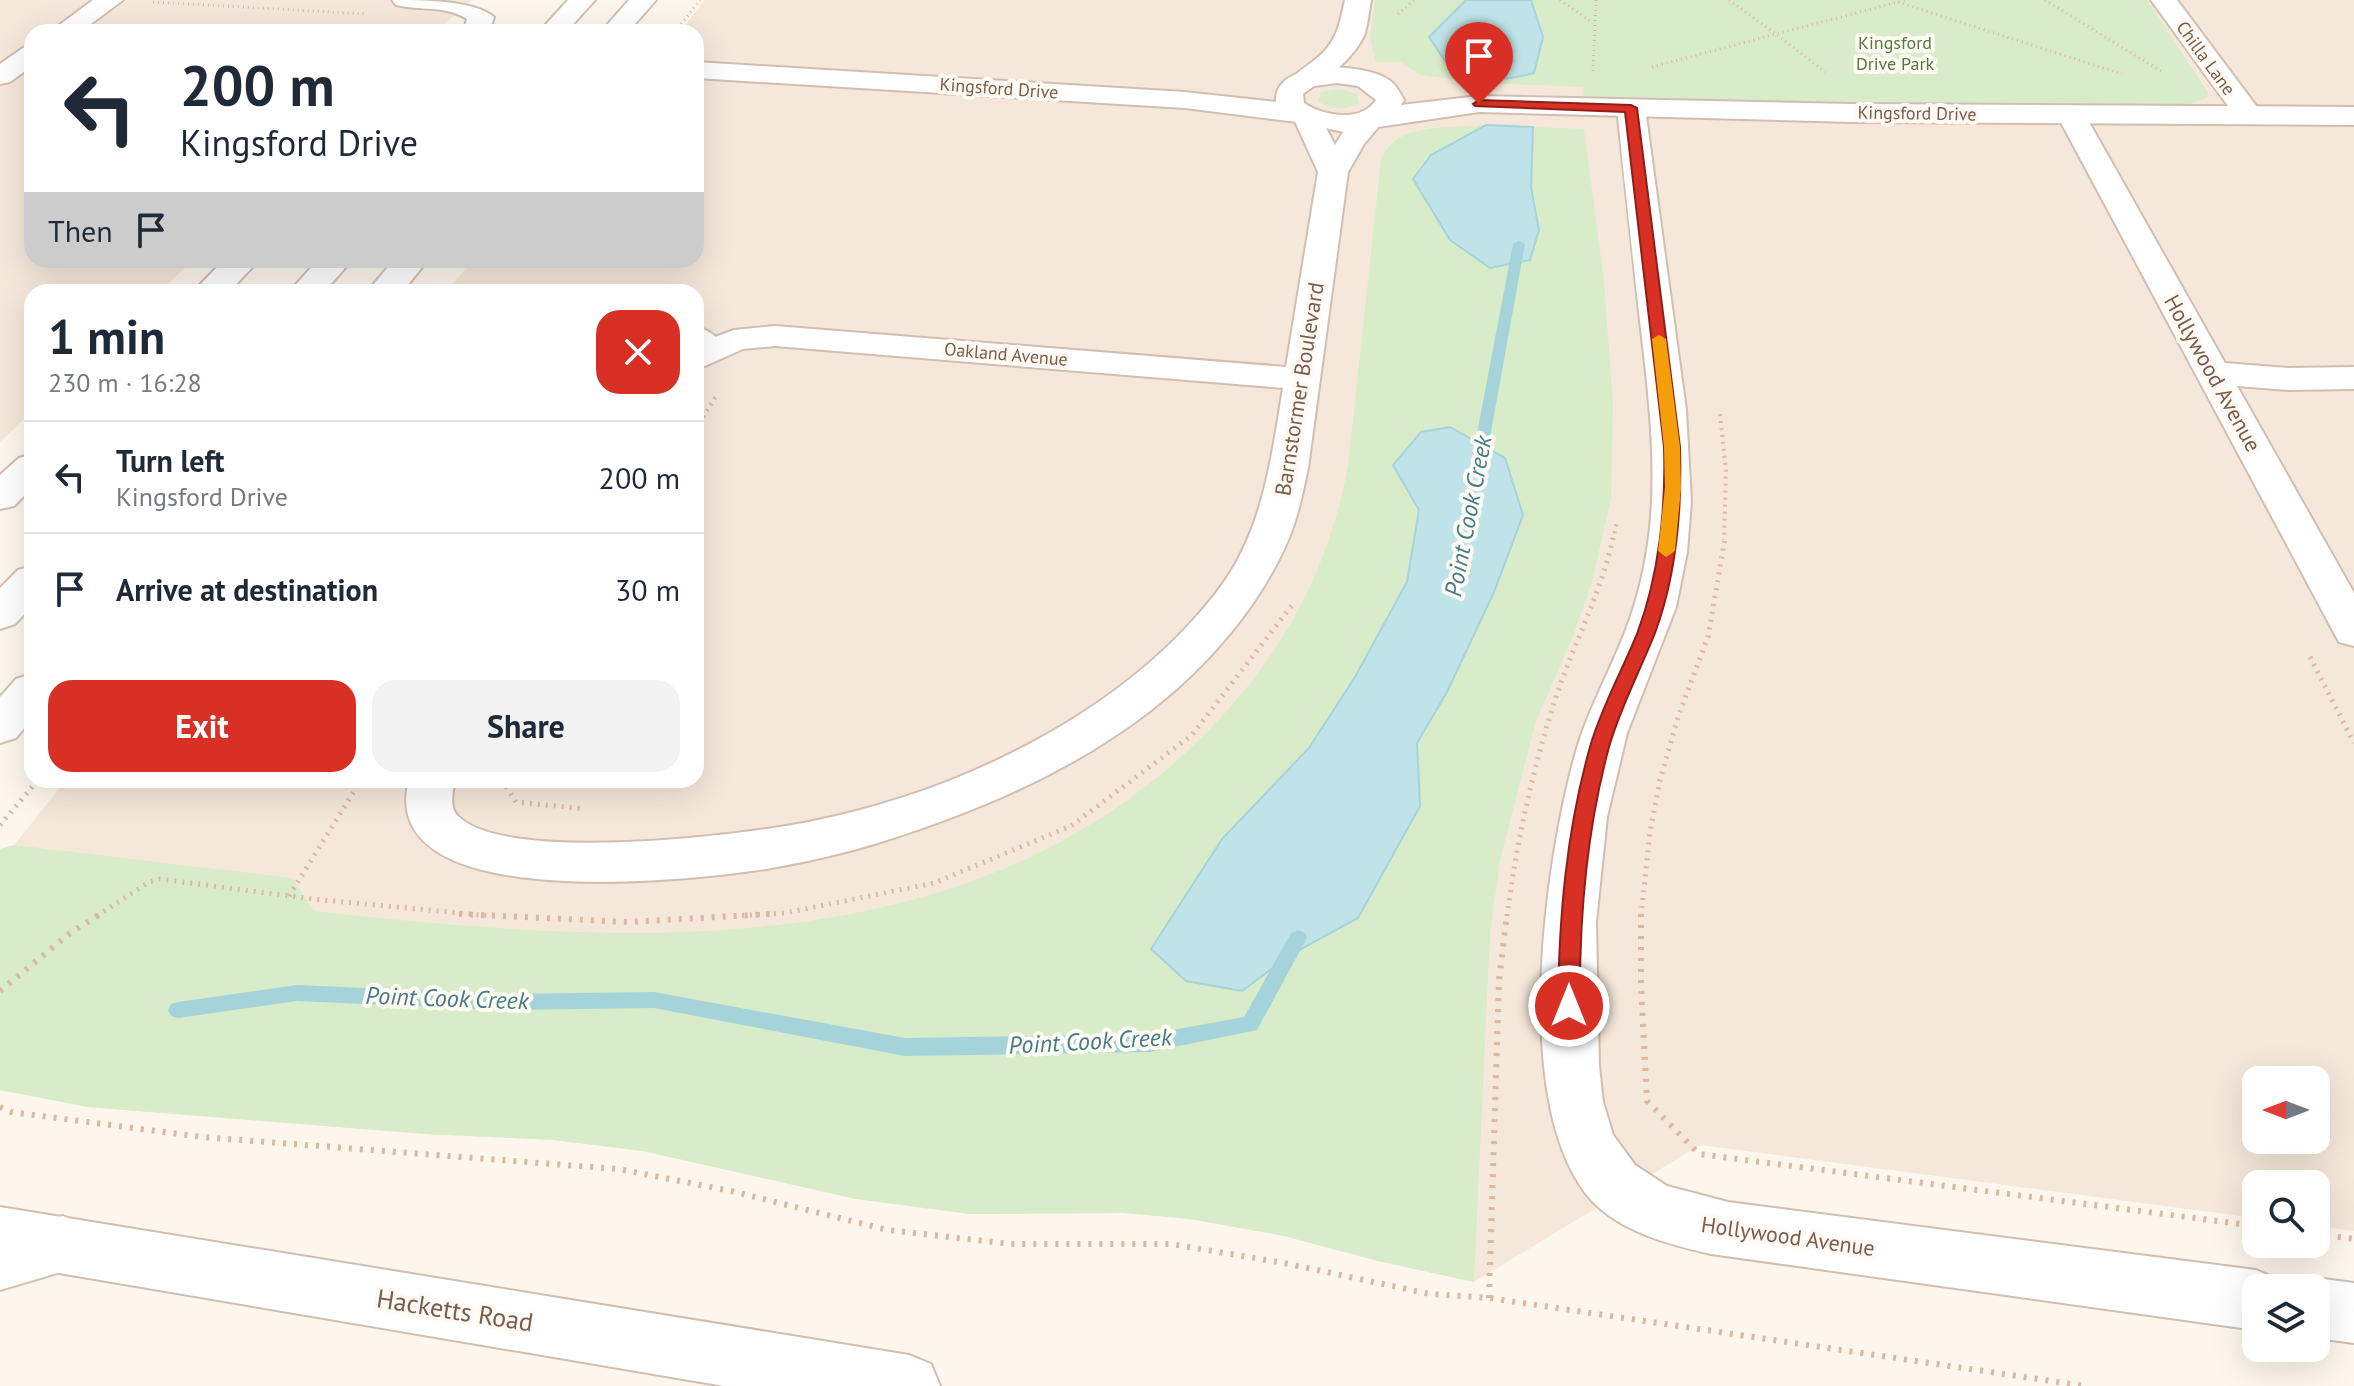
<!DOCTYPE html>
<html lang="en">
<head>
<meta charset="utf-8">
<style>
  body { margin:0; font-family:"PT Sans",sans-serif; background:#f2f2f3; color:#1f2937; height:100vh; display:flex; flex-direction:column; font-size:30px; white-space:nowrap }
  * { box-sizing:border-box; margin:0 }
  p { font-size:26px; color:#747a83 }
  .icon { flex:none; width:44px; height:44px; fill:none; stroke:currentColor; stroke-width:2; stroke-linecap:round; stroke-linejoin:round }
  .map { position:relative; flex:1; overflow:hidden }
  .details { position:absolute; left:24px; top:284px; width:680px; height:504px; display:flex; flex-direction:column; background:#fff; border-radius:24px; box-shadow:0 8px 32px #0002 }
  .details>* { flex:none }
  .banner { position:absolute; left:24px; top:24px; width:680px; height:244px; border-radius:24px; box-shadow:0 8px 32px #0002; background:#fff; color:#1f2937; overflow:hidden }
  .needle { width:52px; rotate:270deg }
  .controls { position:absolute; left:2242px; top:1066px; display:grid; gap:16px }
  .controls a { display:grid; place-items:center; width:88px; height:88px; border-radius:16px; background:#fff; box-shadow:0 8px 32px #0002; font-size:40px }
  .pin { position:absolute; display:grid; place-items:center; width:68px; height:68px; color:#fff; margin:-82px -34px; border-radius:50% 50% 50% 0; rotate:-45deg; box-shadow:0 0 8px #0007 }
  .pin .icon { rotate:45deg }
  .me { position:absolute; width:88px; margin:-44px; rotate:0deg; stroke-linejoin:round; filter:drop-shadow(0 0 6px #0008) }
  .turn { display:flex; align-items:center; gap:28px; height:168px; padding:0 24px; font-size:36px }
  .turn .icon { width:104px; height:104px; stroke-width:2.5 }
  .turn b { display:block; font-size:56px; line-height:68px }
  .then { display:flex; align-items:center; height:76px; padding:0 24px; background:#0003; gap:16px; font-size:30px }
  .round { display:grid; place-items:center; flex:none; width:84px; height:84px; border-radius:24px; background:#f2f2f3 }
  .headline { display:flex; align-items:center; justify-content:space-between; height:136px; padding:0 24px }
  h1 { font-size:48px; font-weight:600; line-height:60px }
  .button { display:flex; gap:16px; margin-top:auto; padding:16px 24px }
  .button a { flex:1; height:92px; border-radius:24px; background:#d93025; color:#fff; font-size:32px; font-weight:600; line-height:92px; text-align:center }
  .button a+a { background:#f2f2f3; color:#1f2937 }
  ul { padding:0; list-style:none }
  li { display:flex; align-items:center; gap:24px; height:112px; padding:0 24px; border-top:2px solid #e0e1e3 }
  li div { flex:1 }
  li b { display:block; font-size:30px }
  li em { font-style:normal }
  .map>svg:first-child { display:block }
  .residential { fill:#f5e8da; fill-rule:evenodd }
  .green { fill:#d8ecc9 }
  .water { fill:#bfe3e8; stroke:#a5d3da; stroke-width:2 }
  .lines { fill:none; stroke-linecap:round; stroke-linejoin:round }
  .stream { fill:#a5d3da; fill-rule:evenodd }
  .service-casing { stroke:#d1beb0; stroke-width:4 }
  .minor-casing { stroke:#d1beb0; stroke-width:4 }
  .tertiary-casing { stroke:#d1beb0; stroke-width:4 }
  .secondary-casing { stroke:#d6c0b0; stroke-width:4 }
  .path-far3 { stroke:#d9b8a5; stroke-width:3; stroke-dasharray:1 4; stroke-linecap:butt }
  .path-far2 { stroke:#d9b8a5; stroke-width:4; stroke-dasharray:2 5; stroke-linecap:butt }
  .path-far1 { stroke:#d9b8a5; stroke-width:5; stroke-dasharray:2 6; stroke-linecap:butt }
  .path { stroke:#d9b8a5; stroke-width:6; stroke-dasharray:3 8; stroke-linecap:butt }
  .service { fill:#fff; fill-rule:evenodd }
  .minor { fill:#fff; fill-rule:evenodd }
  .tertiary { fill:#fff; fill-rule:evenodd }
  .secondary { fill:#fff; fill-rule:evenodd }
  .route { fill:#d93025; stroke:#8d1f18; stroke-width:2 }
  .slow { fill:#f59e0b }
  .labels { text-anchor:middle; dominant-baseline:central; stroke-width:8; stroke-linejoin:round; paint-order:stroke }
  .far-park-label { font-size:18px; fill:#537a41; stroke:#fffaf3 }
  .far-street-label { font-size:18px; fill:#7a5c4d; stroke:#fffaf3 }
  .street-label { font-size:22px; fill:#7a5c4d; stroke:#fffaf3 }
  .water-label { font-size:24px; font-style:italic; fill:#437c86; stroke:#fffaf3 }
  .near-street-label { font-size:26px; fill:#7a5c4d; stroke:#fffaf3 }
</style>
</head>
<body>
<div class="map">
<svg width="2354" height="1386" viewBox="0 0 2354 1386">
  <rect width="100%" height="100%" fill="#fdf6ec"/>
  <g class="residential">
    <path d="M0,0H472L435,32H32V260H193L160,292H32V412L0,442Z"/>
    <path d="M705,0H2354V1231L2316,1226V1184H2256V1218L1700,1145L1474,1282L1378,1261L1284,1236L1190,1219L1124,1213L970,1214L856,1199L643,1151L554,1140L425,1134L88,1107L0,1090V849L14,845L66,780H696V292H446L473,260H696V32H680ZM2256,1080H2316V1140H2256Z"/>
  </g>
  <g class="green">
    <path d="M1375,0H2147L2208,92L2207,98L2187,105L2172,106L1857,104L1584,98L1583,87L1481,83L1421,75L1400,62H1376L1370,38Z"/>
    <path d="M1339,89L1356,93L1359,103C1345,111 1330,110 1318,101L1321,92Z"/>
    <path d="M1486,125L1584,129L1604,281L1613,405L1611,498L1592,582L1574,634L1536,721L1500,860L1490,933L1474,1282L1378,1261L1284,1236L1190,1219L1124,1213L970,1214L856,1199L643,1151L554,1140L425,1134L88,1107L0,1090V849L14,845L292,878L314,911C624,945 974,971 1210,729C1283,654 1329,569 1348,466L1381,160C1396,121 1449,129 1486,125Z"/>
  </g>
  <g class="water">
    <path d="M1466,0H1531L1543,37L1534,73C1511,79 1472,86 1452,68C1443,60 1436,47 1429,37Z"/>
    <path d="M1486,125L1533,127L1531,188L1539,230L1530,260L1490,268L1450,240L1413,179L1431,155Z"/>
    <path d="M1450,427L1505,458L1523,515L1494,592L1447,692L1417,743L1420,806L1358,918L1290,955L1242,991L1186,981L1151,949L1222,839L1309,748L1355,677L1407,582L1419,510L1393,465L1421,432Z"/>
  </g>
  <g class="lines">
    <g class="stream">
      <path d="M1519,241L1525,244L1485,465L1478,469L1471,465L1513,244Z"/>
      <path d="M1298,930L1305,933L1307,938L1257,1030L1150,1052L905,1056L654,1008L500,1010L297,1001L178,1018L171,1016L168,1010L171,1004L178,1002L297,985L500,994L654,992L905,1038L1150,1034L1244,1017L1291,933Z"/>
    </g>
    <g class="service-casing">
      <path id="service" d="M696,327C708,329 719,338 726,348L722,353H704L696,347Z"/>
    </g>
    <g class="minor-casing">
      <g id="minor">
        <path d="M93,0H123L80,32H50Z"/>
        <path d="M392,0C422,0 474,0 494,17L489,32H463L467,19C445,5 420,11 396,5Z"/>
        <path d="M1345,0H1371C1369,11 1368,22 1365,33C1357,55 1320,91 1296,85L1292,79C1299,70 1309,65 1317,58C1337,42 1340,23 1345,0Z"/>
        <path d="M2151,0H2177L2263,115L2259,121L2249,124L2239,121Z"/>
        <path d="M32,46V66L10,82L0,84V64L23,48Z"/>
        <path d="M1631,100L1641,102L1645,108L1686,410L1691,502L1687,552L1676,607L1627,733L1607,817L1596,922L1599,1066L1603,1102L1613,1135L1635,1165L1667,1186L1728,1202L2256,1270L2277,1279L2281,1288H2256V1330L1711,1254C1671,1245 1621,1232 1592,1201C1509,1109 1545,858 1577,748C1589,708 1610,671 1625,632C1638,599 1646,564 1650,528C1657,459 1648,389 1640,321C1632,250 1624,179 1617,108L1621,102Z"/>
        <path d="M2071,106L2081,109L2085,115L2225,363L2288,368L2354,367V389L2288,390L2237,386L2354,593V646L2339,642L2333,631L2057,115L2061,109Z"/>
        <path d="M1307,108L1317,111L1335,145C1346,127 1359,106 1382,112L1386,118L1364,144L1348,172L1308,468C1303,492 1298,516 1289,538C1261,605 1207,667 1150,711C1071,772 978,811 884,841C846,853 806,862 766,869C696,880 373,917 409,780H455C453,790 449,806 457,815C502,865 748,835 813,821C876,808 939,788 997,760C1080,721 1159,666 1216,593C1263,533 1271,460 1283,388L775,346L743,349L696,370V344L734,330L775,326L1286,367L1318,172L1293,117L1297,111Z"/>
        <path d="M224,260H259L229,292H193Z"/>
        <path d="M32,454V488L14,506L0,509V475L19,458Z"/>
        <path d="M2316,1278L2354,1283V1343L2316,1338V1288H2294Z"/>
      </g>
    </g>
    <g class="tertiary-casing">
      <g id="tertiary">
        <path d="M696,62L1185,92L1276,102C1273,59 1363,62 1389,80C1396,85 1400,92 1404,100L1401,105L1479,96L1853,104L2354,107V125L1853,122L1479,112L1344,132L1297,122L1185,108L696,78ZM1337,83L1358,86L1376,100C1361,123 1323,116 1304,103L1303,94L1314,86Z"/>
        <path d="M0,1207L909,1355L931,1364L940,1386H724L0,1263Z"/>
      </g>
    </g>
    <g class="secondary-casing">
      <g id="secondary">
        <path d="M568,0H595L566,32H539Z"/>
        <path d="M629,0H656L628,32H601Z"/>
        <path d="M318,260H352L324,292H289Z"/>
        <path d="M394,260H428L402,292H367Z"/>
        <path d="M32,566V606L15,624L0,629V588L18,570Z"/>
        <path d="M32,674V719L16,738L0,743V697L16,679Z"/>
        <path d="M63,1216L84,1225L92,1245L84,1265L0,1290V1232Z"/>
      </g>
    </g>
    <g class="path-far3">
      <path d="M1560,0L1593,23"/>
      <path d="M1729,0L1776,34L1906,0"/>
      <path d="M2045,0L2164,73"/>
      <path d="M153,2L367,14"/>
      <path d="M1898,2L2122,74"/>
      <path d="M1398,14L1414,0"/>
      <path d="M675,32L700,0"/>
      <path d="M1652,67L1776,34L1825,72"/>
      <path d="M1593,71L1596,0"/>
    </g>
    <g class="path-far2">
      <path d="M1720,414L1726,470L1724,540"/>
      <path d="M696,429L716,396"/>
      <path d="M1613,540L1617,522"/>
    </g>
    <g class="path-far1">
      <path d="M2310,657L2354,743"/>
      <path d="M502,780L516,802L585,809"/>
      <path d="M0,825L38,780"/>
      <path d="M289,896L361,780"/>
      <path d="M97,916L149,882L160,879L312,899L492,916"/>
      <path d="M734,916L785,913L934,883L1071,826L1192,735L1293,604"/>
      <path d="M1507,916C1517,840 1533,767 1557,694C1575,641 1601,593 1613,538"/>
      <path d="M1641,916L1650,832L1660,780L1679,714L1708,637L1725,538"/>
    </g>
    <g class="path">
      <path d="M459,914L628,922L771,914"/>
      <path d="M1641,914V985L1647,1101L1699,1154L2256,1226"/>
      <path d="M0,991L69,934L100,914"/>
      <path d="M0,1107L11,1112L202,1137L618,1169L731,1191L888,1230L1011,1244H1171L1284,1263L1430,1294L1489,1298L2085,1386"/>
      <path d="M2316,1234L2354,1239"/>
      <path d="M1489,1298L1499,980L1507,914"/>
    </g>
    <use href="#service" class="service"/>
    <use href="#minor" class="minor"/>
    <use href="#tertiary" class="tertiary"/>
    <use href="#secondary" class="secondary"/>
  </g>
  <path class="route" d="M1479,100L1631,105L1637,108L1680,447C1682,508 1676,576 1655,633C1640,671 1620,708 1609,747C1586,832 1579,918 1580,1006L1577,1013L1569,1016L1561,1013L1558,1006C1559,918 1566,832 1590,747C1601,708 1622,671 1637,634C1659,576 1666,508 1664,447L1625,112L1475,106L1473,104Z"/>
  <path class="slow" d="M1659,335L1666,339L1680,447L1681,488L1675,551L1666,557L1658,551L1665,488L1664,447L1652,339Z"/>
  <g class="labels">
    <g class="far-park-label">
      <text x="1895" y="42">Kingsford<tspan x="1895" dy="21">Drive Park</tspan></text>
    </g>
    <g class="far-street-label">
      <text transform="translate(2206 58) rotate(54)">Chilla Lane</text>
      <text transform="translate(999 88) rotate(4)">Kingsford Drive</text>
      <text transform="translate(1917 113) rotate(1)">Kingsford Drive</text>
      <text transform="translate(1006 354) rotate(5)">Oakland Avenue</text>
    </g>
    <g class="street-label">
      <text transform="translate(2213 373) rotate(61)">Hollywood Avenue</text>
      <text transform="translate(1299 389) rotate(-81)">Barnstormer Boulevard</text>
      <text transform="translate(1788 1236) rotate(8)">Hollywood Avenue</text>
    </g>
    <g class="water-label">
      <text transform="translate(1468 516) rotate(-79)">Point Cook Creek</text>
      <text transform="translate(447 998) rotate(2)">Point Cook Creek</text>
      <text transform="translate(1090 1041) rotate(-3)">Point Cook Creek</text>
    </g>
    <g class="near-street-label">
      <text transform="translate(455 1310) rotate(9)">Hacketts Road</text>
    </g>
  </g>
</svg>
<div class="controls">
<a><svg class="needle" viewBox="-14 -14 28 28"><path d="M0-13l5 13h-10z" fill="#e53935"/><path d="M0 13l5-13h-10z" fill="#747a83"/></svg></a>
<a><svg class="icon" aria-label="search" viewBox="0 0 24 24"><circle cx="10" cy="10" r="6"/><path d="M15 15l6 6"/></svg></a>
<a><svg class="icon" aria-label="layers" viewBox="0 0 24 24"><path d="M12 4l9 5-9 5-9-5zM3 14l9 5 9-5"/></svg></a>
</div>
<div class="pin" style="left:1479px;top:104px;background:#d93025"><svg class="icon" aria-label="arrive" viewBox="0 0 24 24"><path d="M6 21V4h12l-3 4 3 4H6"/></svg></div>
<svg class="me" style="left:1569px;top:1006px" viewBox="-20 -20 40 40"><circle r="17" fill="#d93025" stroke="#fff" stroke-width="3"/><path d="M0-11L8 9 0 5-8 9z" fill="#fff"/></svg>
<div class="banner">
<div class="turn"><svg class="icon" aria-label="left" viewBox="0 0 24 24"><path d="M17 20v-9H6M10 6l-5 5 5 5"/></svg><div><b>200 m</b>Kingsford Drive</div></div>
<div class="then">Then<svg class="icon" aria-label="arrive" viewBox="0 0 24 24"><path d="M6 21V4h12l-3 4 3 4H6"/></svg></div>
</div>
<section class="details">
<div class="headline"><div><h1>1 min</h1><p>230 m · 16:28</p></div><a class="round" style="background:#d93025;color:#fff"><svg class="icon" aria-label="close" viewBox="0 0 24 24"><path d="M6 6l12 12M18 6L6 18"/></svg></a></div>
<ul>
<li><svg class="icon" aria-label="left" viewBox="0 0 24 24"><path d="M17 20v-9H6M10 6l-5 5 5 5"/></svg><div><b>Turn left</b><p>Kingsford Drive</p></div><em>200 m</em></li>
<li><svg class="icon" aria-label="arrive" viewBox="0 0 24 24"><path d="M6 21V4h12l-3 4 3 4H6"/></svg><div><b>Arrive at destination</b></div><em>30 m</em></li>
</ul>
<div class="button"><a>Exit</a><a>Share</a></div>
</section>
</div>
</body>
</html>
